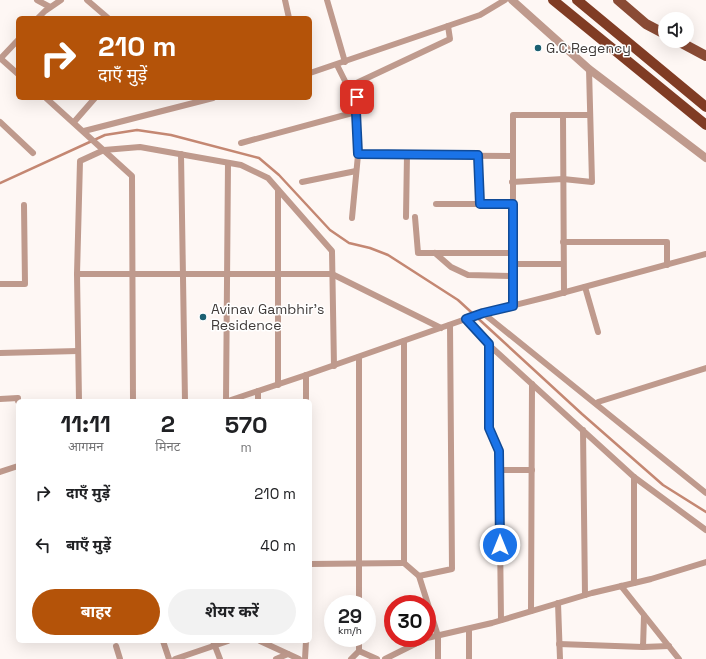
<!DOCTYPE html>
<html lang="hi">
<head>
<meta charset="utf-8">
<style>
  body { margin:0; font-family:"Space Grotesk","Noto Sans Devanagari",sans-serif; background:#f2f2f2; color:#202124; height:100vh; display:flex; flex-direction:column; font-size:15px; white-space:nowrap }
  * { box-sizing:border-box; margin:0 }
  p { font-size:13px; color:#757577 }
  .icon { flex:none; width:22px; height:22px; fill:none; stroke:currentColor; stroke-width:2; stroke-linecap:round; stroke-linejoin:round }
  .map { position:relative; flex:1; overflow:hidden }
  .details { position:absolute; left:16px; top:399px; width:296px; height:244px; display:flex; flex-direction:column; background:#fff; border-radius:6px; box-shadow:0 4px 16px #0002 }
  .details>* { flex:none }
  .guide { position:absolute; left:16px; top:16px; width:296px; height:84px; border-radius:6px; box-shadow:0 4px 16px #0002; background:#b45309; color:#fff; overflow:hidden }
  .buttons { position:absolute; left:658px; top:12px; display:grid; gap:8px }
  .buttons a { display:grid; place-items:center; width:36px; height:36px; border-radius:50%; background:#fff; box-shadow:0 4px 16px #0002; font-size:20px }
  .speed { position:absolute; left:324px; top:595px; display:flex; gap:8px; font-size:20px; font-weight:700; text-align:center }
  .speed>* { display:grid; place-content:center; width:52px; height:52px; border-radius:50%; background:#fff; box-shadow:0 4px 16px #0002; line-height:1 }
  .speed small { font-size:10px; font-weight:400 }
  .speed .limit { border:6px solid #d22; background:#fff; color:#111 }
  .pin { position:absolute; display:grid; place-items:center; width:34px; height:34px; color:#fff; margin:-17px; border-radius:8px; box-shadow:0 2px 6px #0006 }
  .me { position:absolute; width:44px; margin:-22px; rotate:0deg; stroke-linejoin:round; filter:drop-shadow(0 0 3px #0008) }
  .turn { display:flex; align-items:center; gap:14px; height:84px; padding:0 16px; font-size:18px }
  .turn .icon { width:52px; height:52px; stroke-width:2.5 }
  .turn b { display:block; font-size:28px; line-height:34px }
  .eta { display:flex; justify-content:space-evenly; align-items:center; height:68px; text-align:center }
  .eta b { font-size:24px; font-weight:700; line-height:28px }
  .primary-button { display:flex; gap:8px; margin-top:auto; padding:8px 16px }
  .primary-button a { flex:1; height:46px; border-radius:24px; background:#b45309; color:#fff; font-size:16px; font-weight:700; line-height:46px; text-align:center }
  .primary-button a+a { background:#f2f2f2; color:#202124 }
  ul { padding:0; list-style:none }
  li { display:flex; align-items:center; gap:12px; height:52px; padding:0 16px }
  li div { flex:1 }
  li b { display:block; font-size:15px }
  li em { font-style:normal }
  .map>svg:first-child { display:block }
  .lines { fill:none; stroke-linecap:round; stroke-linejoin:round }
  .stream { stroke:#c48772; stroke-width:2.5 }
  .minor { stroke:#bf9a8d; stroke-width:6 }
  .tertiary { stroke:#bf9a8d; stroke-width:8 }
  .primary { stroke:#8a4b35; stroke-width:10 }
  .trunk { stroke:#803c24; stroke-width:10 }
  .route-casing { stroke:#114b97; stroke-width:10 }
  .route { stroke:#1a73e8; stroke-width:7 }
  .poi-dot { fill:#1b6072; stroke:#fff; stroke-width:1.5 }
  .labels { text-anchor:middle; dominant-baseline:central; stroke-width:3; stroke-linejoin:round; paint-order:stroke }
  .poi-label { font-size:14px; fill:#403b39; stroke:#fff; text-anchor:start }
</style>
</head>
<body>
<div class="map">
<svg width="706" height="659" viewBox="0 0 706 659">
  <rect width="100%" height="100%" fill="#fef7f4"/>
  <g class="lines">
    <path class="stream" d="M0,183L105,135L137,130L171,135L259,158L279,175L330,230L349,243L370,248L388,255L458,300L582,414L663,485L706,512"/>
    <g class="minor">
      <path d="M37,0L50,7"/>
      <path d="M87,0L108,18"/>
      <path d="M285,0L289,18"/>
      <path d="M327,0L345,62"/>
      <path d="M38,18L45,11L61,0"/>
      <path d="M0,58L18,74"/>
      <path d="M0,59L18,40"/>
      <path d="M337,65L348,87L357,97L356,112L358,155L352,218"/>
      <path d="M310,73L480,15L505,0"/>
      <path d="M348,87L450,39L448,26"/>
      <path d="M46,98L132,176L133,401"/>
      <path d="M563,115L564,293"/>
      <path d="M0,122L33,153"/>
      <path d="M74,122L95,98"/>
      <path d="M84,131L213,98"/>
      <path d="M241,143L356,112"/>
      <path d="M181,154L185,401"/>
      <path d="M358,155L512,156"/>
      <path d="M478,155L480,204"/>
      <path d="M302,182L356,171"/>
      <path d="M512,182L563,179L592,182L589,69"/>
      <path d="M436,204H513"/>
      <path d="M406,217L407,154"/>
      <path d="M415,217L418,253H513"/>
      <path d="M563,242H667V265"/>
      <path d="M435,253L451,267L468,275L513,276"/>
      <path d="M513,264H563"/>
      <path d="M77,274H332L441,328"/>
      <path d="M0,284H25L24,205"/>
      <path d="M585,287L598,332"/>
      <path d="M513,306V115H590"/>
      <path d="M483,313L706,493"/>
      <path d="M466,319L489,345L634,477L706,530"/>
      <path d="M404,341V563L419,576L438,636V659"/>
      <path d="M489,345V428L499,451L501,620"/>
      <path d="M0,353L78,351"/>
      <path d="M306,375V401"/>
      <path d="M278,385V190"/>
      <path d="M0,399L18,398V401"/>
      <path d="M79,401L77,274L80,161L104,150L140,147L241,165L268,178L332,251L334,366"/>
      <path d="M226,401L228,163"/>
      <path d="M228,401L306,375L483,313L551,296L706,254"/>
      <path d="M258,401V391"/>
      <path d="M598,402L706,368"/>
      <path d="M583,430L585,595"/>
      <path d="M499,470H532"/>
      <path d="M0,472L18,466"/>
      <path d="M634,477V583"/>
      <path d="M310,564L404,563"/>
      <path d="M419,576L452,569L450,325"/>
      <path d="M621,586L679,659"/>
      <path d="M558,603L560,659"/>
      <path d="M359,604V357"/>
      <path d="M531,611L532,384"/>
      <path d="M469,629V659"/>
      <path d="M163,641L169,659"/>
      <path d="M213,641L220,659"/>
      <path d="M260,641L299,659"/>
      <path d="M559,644L643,647L644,616"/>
      <path d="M116,646L120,659"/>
      <path d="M643,647L669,646"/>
      <path d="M359,651L377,659"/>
      <path d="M175,659L228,641"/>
      <path d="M276,659L288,654"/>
      <path d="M305,659L306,641"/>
      <path d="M351,659L359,651V638"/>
      <path d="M385,659L427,638L492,623L592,593L651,579L706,562"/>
    </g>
    <path class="tertiary" d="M512,0L589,69L706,158"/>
    <g class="primary">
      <path d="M618,0L646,24L665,34"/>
      <path d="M678,41L706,56"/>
    </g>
    <g class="trunk">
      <path d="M553,0L706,125"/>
      <path d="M577,0L706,107"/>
    </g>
  </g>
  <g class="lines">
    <g class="route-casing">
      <path id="route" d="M357,97L356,112L358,154L478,155L480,204H513V306L483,313L466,319L489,344V428L499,451L500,545"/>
    </g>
    <use href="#route" class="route"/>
  </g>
  <g class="poi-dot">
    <circle cx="538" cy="48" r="4"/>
    <circle cx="203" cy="317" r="4"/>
  </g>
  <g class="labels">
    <g class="poi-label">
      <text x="546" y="48">G.C.Regency</text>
      <text x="211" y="309">Avinav Gambhir's<tspan x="211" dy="16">Residence</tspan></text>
    </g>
  </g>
</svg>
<div class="buttons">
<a><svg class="icon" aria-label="sound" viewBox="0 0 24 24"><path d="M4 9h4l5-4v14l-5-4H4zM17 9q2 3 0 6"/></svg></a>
</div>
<div class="speed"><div>29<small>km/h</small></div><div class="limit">30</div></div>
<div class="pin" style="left:357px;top:97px;background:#d93025"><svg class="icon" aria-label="arrive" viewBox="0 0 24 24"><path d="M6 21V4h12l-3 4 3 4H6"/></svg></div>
<svg class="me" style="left:500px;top:545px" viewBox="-20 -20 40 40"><circle r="17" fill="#1a73e8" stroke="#fff" stroke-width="3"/><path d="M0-11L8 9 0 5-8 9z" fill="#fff"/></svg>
<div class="guide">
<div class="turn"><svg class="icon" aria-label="right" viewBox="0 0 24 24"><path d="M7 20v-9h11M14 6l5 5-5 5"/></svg><div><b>210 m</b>दाएँ मुड़ें</div></div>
</div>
<section class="details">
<div class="eta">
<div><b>11:11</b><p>आगमन</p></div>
<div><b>2</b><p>मिनट</p></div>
<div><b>570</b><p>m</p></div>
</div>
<ul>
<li><svg class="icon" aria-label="right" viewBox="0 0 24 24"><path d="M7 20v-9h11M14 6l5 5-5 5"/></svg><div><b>दाएँ मुड़ें</b></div><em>210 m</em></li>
<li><svg class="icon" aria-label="left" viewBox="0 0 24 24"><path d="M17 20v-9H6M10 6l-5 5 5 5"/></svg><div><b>बाएँ मुड़ें</b></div><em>40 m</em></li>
</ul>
<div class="primary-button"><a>बाहर</a><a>शेयर करें</a></div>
</section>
</div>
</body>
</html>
